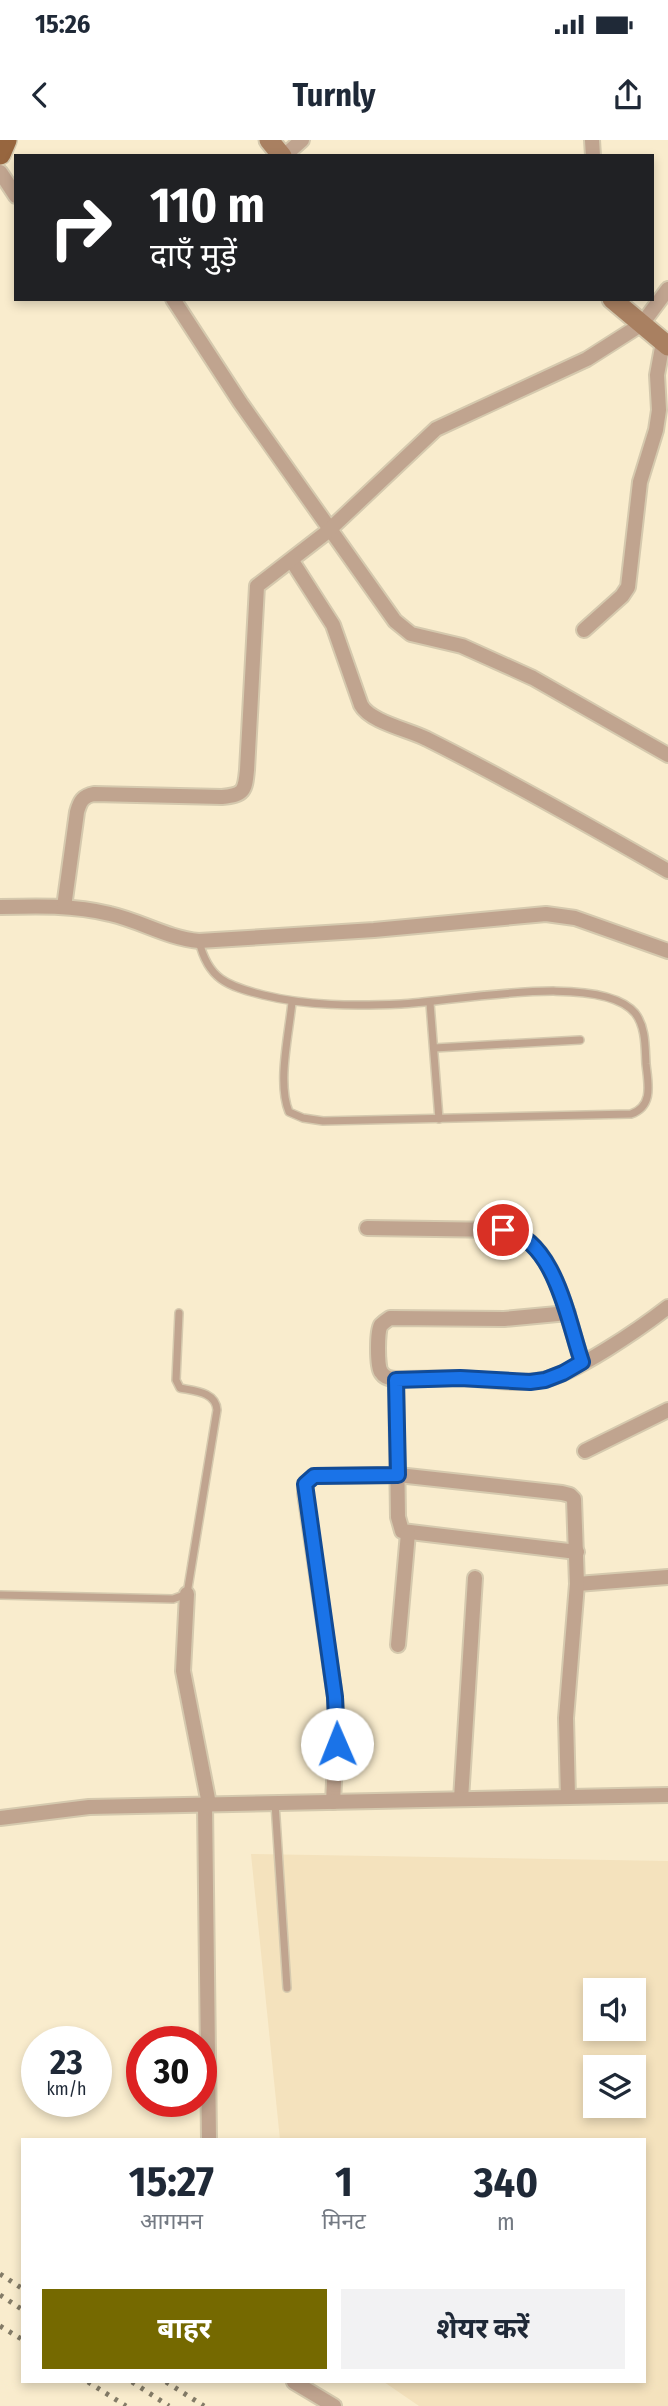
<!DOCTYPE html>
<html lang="hi">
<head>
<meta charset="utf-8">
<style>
  body { margin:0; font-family:"Fira Sans Condensed","Noto Sans Devanagari",sans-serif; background:#f2f2f3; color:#1f2937; height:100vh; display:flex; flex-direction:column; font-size:26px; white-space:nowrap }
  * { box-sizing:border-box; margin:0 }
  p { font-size:23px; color:#747a83 }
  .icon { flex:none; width:38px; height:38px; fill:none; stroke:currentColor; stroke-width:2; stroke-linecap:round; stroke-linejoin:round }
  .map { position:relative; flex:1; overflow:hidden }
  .panel { position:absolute; left:21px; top:1998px; width:625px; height:245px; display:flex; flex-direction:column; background:#fff; border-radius:0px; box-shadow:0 4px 10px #0003 }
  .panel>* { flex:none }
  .banner { position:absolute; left:14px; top:14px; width:640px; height:147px; border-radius:0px; box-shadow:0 4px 10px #0003; background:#202124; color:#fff; overflow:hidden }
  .fabs { position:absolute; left:583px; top:1838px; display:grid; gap:14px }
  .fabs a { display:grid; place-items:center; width:63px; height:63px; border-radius:0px; background:#fff; box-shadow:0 4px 10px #0003; font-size:35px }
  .speed { position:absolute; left:21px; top:1886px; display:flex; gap:14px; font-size:35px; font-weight:700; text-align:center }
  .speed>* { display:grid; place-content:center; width:91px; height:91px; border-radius:50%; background:#fff; box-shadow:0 4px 10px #0003; line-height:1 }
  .speed small { font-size:18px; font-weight:400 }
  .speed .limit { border:10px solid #d22; background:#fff; color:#111 }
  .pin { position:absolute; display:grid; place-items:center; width:60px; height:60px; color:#fff; margin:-30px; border:4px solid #fff; border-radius:50%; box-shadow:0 2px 7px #0007 }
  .me { position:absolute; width:77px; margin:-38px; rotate:359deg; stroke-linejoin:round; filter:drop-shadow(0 0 5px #0008) }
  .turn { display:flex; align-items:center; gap:24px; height:147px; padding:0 21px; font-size:32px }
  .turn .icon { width:91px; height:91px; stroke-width:2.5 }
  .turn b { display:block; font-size:49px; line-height:60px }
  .eta { display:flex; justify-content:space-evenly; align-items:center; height:119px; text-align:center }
  .eta b { font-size:42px; font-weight:700; line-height:49px }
  .cta { display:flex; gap:14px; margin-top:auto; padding:14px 21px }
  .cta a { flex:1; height:80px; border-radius:0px; background:#756900; color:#fff; font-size:28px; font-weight:700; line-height:80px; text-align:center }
  .cta a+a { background:#f2f2f3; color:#1f2937 }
  .status { display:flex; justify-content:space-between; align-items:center; height:49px; padding:0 35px; background:#fff; direction:ltr }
  .status svg { height:19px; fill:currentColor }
  header { display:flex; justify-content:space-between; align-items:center; height:91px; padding:0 21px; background:#fff; font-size:32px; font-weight:700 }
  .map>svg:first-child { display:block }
  .built { fill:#f4e2bd; fill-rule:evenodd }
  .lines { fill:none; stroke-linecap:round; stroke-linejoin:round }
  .lane-casing { stroke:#d5c9ae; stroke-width:10 }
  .street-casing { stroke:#d5c9ae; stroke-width:18 }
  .secondary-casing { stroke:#d5c9ae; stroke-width:23 }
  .primary-casing { stroke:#d5c9ae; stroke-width:24 }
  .lane { stroke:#c0a48f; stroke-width:7 }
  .street { stroke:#c0a48f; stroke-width:14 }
  .secondary { stroke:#a98061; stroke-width:19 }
  .primary { stroke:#97663f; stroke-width:21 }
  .rail { stroke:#837b67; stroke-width:5; stroke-dasharray:3.5 7; stroke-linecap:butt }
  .route-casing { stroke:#114b97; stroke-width:18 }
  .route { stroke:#1a73e8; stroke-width:12 }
</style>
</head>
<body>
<div class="status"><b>15:26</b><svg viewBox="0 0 49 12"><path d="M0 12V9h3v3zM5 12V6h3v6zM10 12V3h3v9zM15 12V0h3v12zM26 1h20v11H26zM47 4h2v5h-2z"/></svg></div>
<header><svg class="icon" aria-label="back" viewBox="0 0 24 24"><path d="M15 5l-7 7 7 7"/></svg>Turnly<svg class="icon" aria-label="share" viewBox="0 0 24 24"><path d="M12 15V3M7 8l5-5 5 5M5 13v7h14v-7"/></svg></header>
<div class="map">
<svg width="668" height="2266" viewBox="0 0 668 2266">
  <rect width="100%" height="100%" fill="#f9eccd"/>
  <path class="built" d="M251,1714L668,1721V2266H419L384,2242H644V2000H280ZM595,1850H634V1888H595ZM595,1927H634V1965H595Z"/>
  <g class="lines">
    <g class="lane-casing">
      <g id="lane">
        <path d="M199,801C208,839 227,846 263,855C307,866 354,866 401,864C452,862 600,831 635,873C646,887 645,907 646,924C648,943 654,966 631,974L323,981L303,978L289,972C277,943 289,894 292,862"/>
        <path d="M430,863L439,979"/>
        <path d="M434,908L580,900"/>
        <path d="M0,1455L173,1459L187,1454L217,1270C216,1252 195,1251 180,1248L176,1240L179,1173"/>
        <path d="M275,1663L287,1848"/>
      </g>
    </g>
    <g class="street-casing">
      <g id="street">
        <path d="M592,0L593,16"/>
        <path d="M284,16L302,0"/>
        <path d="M0,32L16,56"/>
        <path d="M173,159L240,262L395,481L411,494L462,506L533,538L668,615"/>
        <path d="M292,421L333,485L361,565C370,582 410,590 427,599C509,640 588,685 668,731"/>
        <path d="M584,490L622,456L628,447L640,342L656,290L659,270L657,235L663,202"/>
        <path d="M0,767C36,766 74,765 110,774C141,781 167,798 199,801L374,790L546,774L575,778L668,811"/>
        <path d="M64,767L77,672C80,661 83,656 94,654L222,657C244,655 245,651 247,630L257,446L327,392L436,289L587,219L642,184L668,149"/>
        <path d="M367,1088L503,1090C555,1096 568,1182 582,1222"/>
        <path d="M568,1173L504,1179L390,1178C387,1180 383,1183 381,1185C377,1191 377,1226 381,1232C384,1237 390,1239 396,1239C417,1239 439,1238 461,1238C487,1239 516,1245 542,1240C573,1235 641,1188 668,1167"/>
        <path d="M396,1239L398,1377L402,1391L577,1412"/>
        <path d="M585,1311L668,1270"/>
        <path d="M577,1444L668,1437"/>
        <path d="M187,1454L183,1531L209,1664L205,1665L209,2000"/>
        <path d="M398,1505L408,1393"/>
        <path d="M461,1659L475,1438"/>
        <path d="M333,1662L337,1581L335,1557L305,1353V1344L314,1336L398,1335L562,1353L570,1355L574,1359L577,1444L566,1578L568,1657"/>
        <path d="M0,1678L89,1667L668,1655"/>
        <path d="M294,2242L334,2266"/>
      </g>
    </g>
    <g class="secondary-casing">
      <g id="secondary">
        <path d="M269,0L282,16"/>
        <path d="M612,159L668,206"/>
      </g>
    </g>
    <g class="primary-casing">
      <path id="primary" d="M0,14L6,0"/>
    </g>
    <use href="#lane" class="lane"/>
    <use href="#street" class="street"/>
    <use href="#secondary" class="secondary"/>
    <use href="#primary" class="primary"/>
    <g class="rail">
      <path d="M0,2134L23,2149"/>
      <path d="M0,2155L23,2170"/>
      <path d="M0,2186L23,2200"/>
      <path d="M88,2242L126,2266"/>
      <path d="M132,2242L169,2266"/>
      <path d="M166,2242L204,2266"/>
    </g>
  </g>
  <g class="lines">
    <g class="route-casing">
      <path id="route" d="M337,1604L335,1557L305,1344L314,1336L398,1335L396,1240L460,1238L530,1242L545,1240L563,1233L582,1222C568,1182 555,1097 503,1090"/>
    </g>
    <use href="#route" class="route"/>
  </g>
</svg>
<div class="fabs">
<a><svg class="icon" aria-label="sound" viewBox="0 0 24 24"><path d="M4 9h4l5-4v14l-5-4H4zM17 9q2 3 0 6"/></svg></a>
<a><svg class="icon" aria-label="layers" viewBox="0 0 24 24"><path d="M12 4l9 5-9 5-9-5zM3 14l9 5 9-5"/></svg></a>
</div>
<div class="speed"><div>23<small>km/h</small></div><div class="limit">30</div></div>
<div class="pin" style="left:503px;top:1090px;background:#d93025"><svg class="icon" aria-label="arrive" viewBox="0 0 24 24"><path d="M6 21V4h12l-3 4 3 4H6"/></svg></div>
<svg class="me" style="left:337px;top:1604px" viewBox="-20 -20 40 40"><circle r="19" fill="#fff"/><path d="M0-13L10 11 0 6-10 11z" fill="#1a73e8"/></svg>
<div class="banner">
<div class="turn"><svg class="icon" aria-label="right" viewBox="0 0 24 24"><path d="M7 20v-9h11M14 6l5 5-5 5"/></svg><div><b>110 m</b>दाएँ मुड़ें</div></div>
</div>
<section class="panel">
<div class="eta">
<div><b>15:27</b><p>आगमन</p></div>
<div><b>1</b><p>मिनट</p></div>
<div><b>340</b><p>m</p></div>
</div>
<div class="cta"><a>बाहर</a><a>शेयर करें</a></div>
</section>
</div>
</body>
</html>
